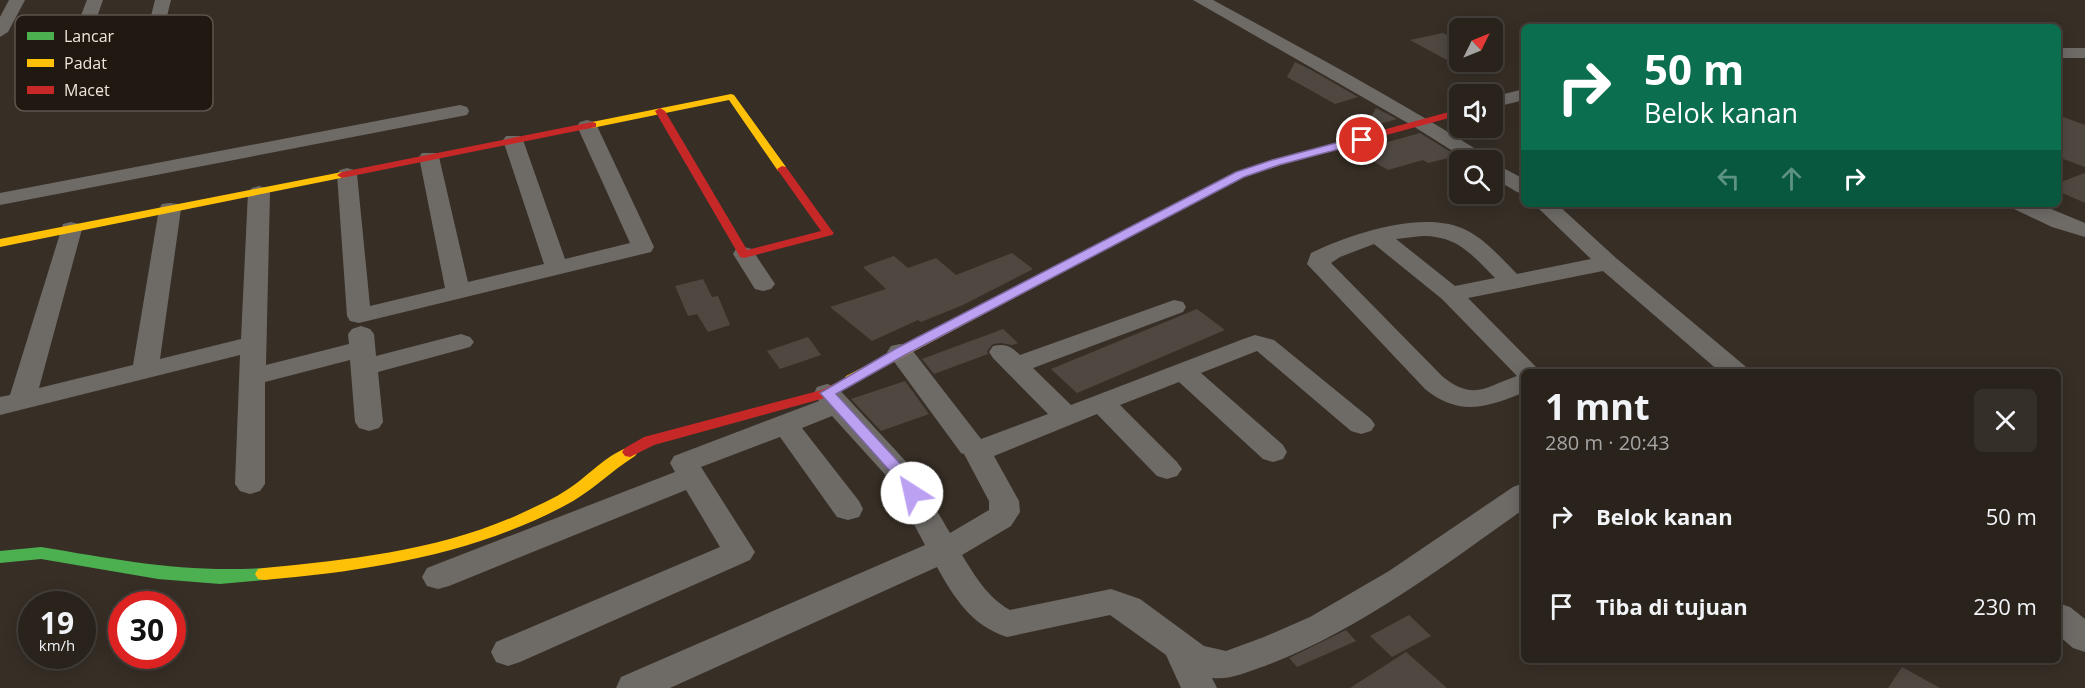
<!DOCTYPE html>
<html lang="id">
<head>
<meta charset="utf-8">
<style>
  body { margin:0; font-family:"Open Sans",sans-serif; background:#352f29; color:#f1f3f6; height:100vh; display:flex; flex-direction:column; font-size:22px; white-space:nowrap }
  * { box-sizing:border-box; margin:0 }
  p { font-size:20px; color:#a5a4a3 }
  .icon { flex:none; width:33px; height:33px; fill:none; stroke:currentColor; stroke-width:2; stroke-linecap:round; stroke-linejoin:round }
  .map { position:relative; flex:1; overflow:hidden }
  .side { position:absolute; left:1521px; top:369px; width:540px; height:294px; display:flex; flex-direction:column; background:#29231c; border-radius:9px; box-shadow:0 3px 15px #0003,0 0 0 2px #45403b }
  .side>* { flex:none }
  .hud { position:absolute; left:1521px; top:24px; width:540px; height:183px; border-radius:9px; box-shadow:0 3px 15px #0003,0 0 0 2px #45403b; background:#0b6e4f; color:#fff; overflow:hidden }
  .needle { width:39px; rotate:47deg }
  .tools { position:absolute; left:1449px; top:18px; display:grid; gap:12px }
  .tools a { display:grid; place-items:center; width:54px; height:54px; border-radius:9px; background:#29231c; box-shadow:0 3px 15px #0003,0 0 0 2px #45403b; font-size:30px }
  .speed { position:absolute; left:18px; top:591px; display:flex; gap:12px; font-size:30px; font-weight:700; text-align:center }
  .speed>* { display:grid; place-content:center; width:78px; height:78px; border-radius:50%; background:#29231c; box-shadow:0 3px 15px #0003,0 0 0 2px #45403b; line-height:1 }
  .speed small { font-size:15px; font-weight:400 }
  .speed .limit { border:9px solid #d22; background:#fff; color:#111 }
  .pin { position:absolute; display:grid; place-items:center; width:51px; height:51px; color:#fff; margin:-26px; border:3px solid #fff; border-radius:50%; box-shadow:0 2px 6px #0007 }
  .me { position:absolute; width:66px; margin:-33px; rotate:325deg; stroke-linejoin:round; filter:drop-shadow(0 0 4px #0008) }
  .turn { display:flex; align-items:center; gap:21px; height:126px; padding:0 24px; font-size:27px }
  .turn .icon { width:78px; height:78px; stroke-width:2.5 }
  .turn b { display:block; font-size:42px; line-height:51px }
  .lanes { display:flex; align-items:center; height:57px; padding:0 24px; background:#0003; justify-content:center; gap:30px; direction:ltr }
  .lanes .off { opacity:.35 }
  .round { display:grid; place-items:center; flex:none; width:63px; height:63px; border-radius:9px; background:#352f29 }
  .head { display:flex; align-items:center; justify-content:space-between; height:102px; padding:0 24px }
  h1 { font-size:36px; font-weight:700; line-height:45px }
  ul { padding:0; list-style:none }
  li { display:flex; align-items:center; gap:18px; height:90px; padding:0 24px }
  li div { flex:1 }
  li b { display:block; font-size:22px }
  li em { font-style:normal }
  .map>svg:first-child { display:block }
  .building { fill:#4f4841 }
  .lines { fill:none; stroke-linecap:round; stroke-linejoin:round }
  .street { fill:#6e6b67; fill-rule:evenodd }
  .fast { fill:#4caf50; fill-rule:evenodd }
  .slow { fill:#ffc107; fill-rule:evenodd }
  .jam { fill:#c62828; fill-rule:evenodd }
  .route { fill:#bca0f2; stroke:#7a689d; stroke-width:1.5 }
  .key { fill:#201911; stroke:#5e564e; stroke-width:1.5 }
  .key-label { font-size:16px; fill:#f0e5db }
</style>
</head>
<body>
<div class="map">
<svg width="2085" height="688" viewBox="0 0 2085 688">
  <rect width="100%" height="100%" fill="#372f26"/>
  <g class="building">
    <path d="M1443,33L1460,42V62H1475L1456,65L1410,40Z"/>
    <path d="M1295,62L1313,71L1358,97L1335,104L1287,77Z"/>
    <path d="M1376,108L1397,119L1376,125L1369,121Z"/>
    <path d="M2058,115L2085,125V167L2058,157Z"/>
    <path d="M1420,133L1457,156L1428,163L1423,160L1388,170L1355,151Z"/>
    <path d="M2085,173V203L2058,191V183Z"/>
    <path d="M1012,253L1033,269L963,305L921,322L918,320L872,341L830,307L886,289L863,267L894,256L908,268L936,258L956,275Z"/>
    <path d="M703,279L712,297L718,296L730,325L708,332L697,314L688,316L675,286Z"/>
    <path d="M1197,309L1225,330L1077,393L1051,369Z"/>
    <path d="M1003,329L1018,343L1012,345L1001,343L993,344L987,351L988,354L934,374L922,359Z"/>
    <path d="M808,337L821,355L780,369L767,351Z"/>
    <path d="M905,381L929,414L881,431L851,399Z"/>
    <path d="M1409,615L1431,636L1392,657L1370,636Z"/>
    <path d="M1346,630L1356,641L1297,667L1289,658Z"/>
    <path d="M1406,652L1447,688H1350Z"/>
    <path d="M1902,667L1940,688H1888Z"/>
  </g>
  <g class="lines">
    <g class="street">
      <path d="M9,0H25L8,32L0,37V17Z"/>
      <path d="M87,0H103L83,56L80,60H68L65,56Z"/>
      <path d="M155,0H171L160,44L152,49L144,44Z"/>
      <path d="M1193,0H1213C1305,50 1398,100 1487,156L1490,160H1467L1413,126Z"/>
      <rect x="2058" y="48" width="27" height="10"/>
      <path d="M1524,89V100L1492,108V97Z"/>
      <path d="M460,105L467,107L469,111L467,115L0,205V193Z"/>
      <path d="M587,120L594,122L597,126L654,247L651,252L359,323L350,321L347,316L337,174L340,170L347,168L354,170L357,174L370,306L445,288L419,157L422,153H436L439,157L468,282L544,264L503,140L506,136H520L523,140L565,259L630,243L577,126L580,122Z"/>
      <path d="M1492,162L1524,179V194L1517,192L1492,177Z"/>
      <path d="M259,186L266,188L270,192L266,365L349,344L348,334L352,329L361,326L370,329L374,334L376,356L461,334L470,337L474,342L470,347L378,372L383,422L379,428L369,431L359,428L355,422L350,360L265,382V484L260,491L250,494L240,491L235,484L240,355L0,415V397L10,395L63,224L71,222L79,224L82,229L39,388L133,365L159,209L162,204L170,203L178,204L181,209L160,359L241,339L248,192L252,188Z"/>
      <path d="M1534,204H1557L1616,258L1745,366L1749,372H1720L1603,271L1468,298L1541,372H1524V392L1520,394C1483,409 1457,415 1425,389L1307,264L1311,253C1350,234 1426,208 1468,231C1487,241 1502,259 1517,274L1591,259ZM1422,236C1458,236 1471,254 1495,278L1455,286L1396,239ZM1374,244L1442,299L1517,376C1485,387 1474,401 1443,377L1331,263L1340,257Z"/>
      <path d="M2011,204H2039L2085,223V237L2052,227L2014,209Z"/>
      <path d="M744,247L752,249L755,254L775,284L771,289L763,291L755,289L733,254L736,249Z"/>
      <path d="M1174,300L1183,302L1186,307L1183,312L1033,368L1071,405L1246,338L1255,335L1274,340L1371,419L1375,425L1371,431L1361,434L1351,431L1257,351L1201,373L1283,445L1287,452L1283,459L1273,462L1263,459L1179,382L1120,405L1177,462L1182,469L1177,476L1167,479L1157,476L1097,414L994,456L1019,501L1020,512L1011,526L962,555C975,576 988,598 1010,610L1111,589L1140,599L1204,646L1226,651L1264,637L1310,617L1389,571L1513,487L1524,483V509C1442,567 1360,630 1265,666C1246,672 1231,680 1212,678L1217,688H1181L1166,655L1110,615L1007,637C972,626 954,598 937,567L670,688H616L621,677L925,545L891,481L832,416L802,428L859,501L863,509L859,517L848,520L837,517L780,437L701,467L755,552L750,560L520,662L508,666L496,662L491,652L496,642L720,547L686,490L449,586L438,589L427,586L422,577L427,568L675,472L670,463L674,456L819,401L814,393L817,387L827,384L837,387L911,467L950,533L989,510V501L964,454L961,453L887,352L891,346L900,344L909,346L981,439L1048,414L993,358L989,352L993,346C1005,343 1011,346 1020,355Z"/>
      <path d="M2058,603L2070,607L2085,619V652L2073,648L2058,635Z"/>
    </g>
    <path class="fast" d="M41,547C119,560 184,573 264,568L270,569L273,574L270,579L264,580L220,584L158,579L41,559L0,563V551Z"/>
    <g class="slow">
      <path d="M731,94L734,95L786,167V171H778L729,100L592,128L587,125L592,122Z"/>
      <path d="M1313,149L1318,152L1317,154L1244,176L856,382H846L844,379L846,376L1236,172Z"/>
      <path d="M342,172L347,175L346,177L0,247V239Z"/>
      <path d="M630,447L635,448L638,452L635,456C611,471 590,493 564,506C471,555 368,571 264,580L258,579L255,574L258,569L264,568C351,560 442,550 522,513C539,505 558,497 574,485C591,473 609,453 630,447Z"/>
    </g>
    <g class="jam">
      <path d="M660,108L665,111L747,250L821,231L777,169L782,166L786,167L832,231L834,233L832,235L744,258L740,257L655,111Z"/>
      <path d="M1460,109V115L1313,155L1308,152L1309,150Z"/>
      <path d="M592,122L596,123V127L342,178L337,175L342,172Z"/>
      <path d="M851,375L858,379L856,382L832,396L654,445L630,457L625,456L622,452L625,448L644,437L822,390Z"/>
    </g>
  </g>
  <path class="route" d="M1362,136L1366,137V142L1279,165L1244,177L905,355L836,394L907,471L920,493L918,497H907L896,478L820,393L895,349L1236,172L1272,160Z"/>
  <rect x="15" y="15" width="198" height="96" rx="9" class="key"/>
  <rect x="27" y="32" width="27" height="8" fill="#4caf50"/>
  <rect x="27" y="59" width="27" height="8" fill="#ffc107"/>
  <rect x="27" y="86" width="27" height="8" fill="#c62828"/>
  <g class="key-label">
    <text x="64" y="42">Lancar</text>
    <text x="64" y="69">Padat</text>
    <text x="64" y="96">Macet</text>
  </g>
</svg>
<div class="tools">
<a><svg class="needle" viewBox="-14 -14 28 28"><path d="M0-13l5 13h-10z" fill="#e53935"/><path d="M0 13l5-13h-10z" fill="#a5a4a3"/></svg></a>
<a><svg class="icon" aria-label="sound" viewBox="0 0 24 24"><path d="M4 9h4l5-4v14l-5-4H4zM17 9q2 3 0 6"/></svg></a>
<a><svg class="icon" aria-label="search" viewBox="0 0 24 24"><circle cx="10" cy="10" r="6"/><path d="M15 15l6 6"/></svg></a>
</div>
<div class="speed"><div>19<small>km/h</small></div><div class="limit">30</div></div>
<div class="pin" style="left:1362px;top:140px;background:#d93025"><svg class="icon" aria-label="arrive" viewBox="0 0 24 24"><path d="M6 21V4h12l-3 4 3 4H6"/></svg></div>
<svg class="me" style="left:912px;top:493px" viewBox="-20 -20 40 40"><circle r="19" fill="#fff"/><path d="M0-13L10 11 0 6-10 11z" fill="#bca0f2"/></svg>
<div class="hud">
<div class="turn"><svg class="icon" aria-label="right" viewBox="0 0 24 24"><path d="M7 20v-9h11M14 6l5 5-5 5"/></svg><div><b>50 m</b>Belok kanan</div></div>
<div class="lanes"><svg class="icon off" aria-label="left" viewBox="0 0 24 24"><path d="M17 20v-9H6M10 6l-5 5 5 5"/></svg><svg class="icon off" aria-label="ahead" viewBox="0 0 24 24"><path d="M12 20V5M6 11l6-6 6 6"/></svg><svg class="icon" aria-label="right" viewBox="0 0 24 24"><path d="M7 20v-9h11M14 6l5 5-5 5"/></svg></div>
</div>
<section class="side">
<div class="head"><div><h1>1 mnt</h1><p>280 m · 20:43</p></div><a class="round"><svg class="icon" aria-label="close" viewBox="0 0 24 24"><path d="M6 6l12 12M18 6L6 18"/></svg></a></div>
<ul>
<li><svg class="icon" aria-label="right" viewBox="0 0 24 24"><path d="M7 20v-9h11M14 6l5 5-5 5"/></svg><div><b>Belok kanan</b></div><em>50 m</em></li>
<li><svg class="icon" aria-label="arrive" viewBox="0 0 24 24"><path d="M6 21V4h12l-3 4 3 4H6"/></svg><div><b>Tiba di tujuan</b></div><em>230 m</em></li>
</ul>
</section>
</div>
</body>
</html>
